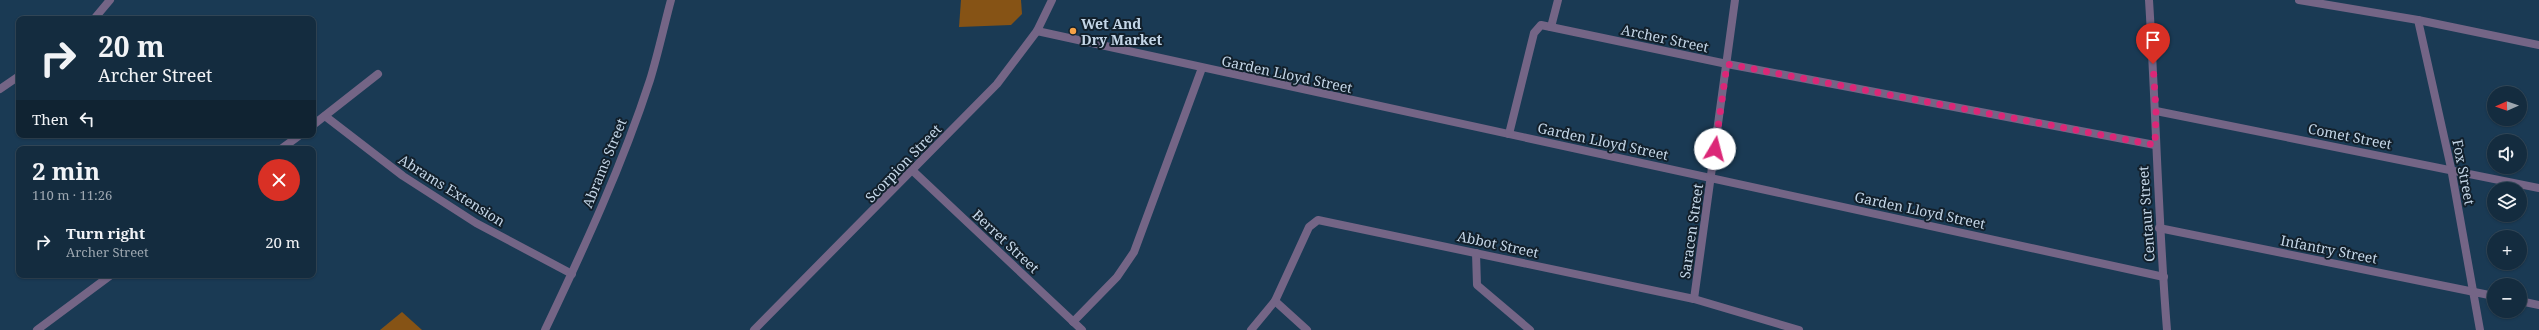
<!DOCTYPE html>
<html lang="en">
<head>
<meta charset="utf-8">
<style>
  body { margin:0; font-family:"Noto Serif",serif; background:#1d3446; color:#f1f3f6; height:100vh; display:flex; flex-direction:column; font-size:15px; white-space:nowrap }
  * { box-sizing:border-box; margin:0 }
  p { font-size:13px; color:#9da7b0 }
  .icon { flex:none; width:22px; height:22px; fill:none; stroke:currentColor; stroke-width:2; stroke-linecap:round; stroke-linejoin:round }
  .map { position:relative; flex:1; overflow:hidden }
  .sheet { position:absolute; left:16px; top:146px; width:300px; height:132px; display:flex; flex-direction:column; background:#142c3f; border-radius:8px; box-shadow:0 1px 3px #0004,0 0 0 1px #334859 }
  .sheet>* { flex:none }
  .guide { position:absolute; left:16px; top:16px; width:300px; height:122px; border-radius:8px; box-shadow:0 1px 3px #0004,0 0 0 1px #334859; background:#142c3f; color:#f1f3f6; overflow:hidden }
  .needle { width:26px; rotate:268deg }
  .fabs { position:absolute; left:2487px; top:86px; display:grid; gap:8px }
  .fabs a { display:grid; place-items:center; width:40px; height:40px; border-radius:50%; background:#142c3f; box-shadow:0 1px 3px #0004,0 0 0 1px #334859; font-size:20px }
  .pin { position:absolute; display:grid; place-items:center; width:34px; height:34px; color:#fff; margin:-41px -17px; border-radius:50% 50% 50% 0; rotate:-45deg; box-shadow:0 0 4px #0007 }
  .pin .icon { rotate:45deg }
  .me { position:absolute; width:44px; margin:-22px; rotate:8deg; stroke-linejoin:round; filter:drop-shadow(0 0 3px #0008) }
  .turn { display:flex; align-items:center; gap:14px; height:84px; padding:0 16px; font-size:18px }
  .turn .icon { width:52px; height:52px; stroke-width:2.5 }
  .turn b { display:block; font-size:28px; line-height:34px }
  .then { display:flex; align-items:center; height:38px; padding:0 16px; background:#0003; gap:8px; font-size:15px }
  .round { display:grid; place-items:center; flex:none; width:42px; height:42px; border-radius:21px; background:#1d3446 }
  .overview { display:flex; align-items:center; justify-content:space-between; height:68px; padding:0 16px }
  h1 { font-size:24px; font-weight:700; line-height:30px }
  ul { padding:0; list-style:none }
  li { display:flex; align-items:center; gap:12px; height:56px; padding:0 16px }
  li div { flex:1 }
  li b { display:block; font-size:15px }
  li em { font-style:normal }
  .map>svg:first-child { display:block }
  .green { fill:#865315 }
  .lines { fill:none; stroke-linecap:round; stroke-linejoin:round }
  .minor { stroke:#746586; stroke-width:8 }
  .route { stroke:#db2777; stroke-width:7; stroke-dasharray:0 12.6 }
  .poi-dot { fill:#f6a246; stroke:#12202c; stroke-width:1.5 }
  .labels { text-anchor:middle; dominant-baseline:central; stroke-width:4; stroke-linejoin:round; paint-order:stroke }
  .poi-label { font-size:14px; font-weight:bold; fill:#c4d6e7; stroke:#12202c; text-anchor:start }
  .street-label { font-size:14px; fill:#c4d6e7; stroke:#12202c }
</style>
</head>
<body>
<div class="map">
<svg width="2539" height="330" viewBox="0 0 2539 330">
  <rect width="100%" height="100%" fill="#1a3a54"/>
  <g class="green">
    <path d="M961,0H1021L1022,14L1011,25L959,27Z"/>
    <path d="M402,312L422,330H380Z"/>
  </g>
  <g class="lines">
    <g class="minor">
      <path d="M2149,0C2156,110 2158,220 2167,330"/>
      <path d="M2299,0L2418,20L2539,45"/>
      <path d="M94,19L110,0"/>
      <path d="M2418,20L2451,168L2480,330"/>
      <path d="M1551,27L1558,0"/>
      <path d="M1037,31L2164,277"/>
      <path d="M0,89L19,76"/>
      <path d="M2156,111L2539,188"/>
      <path d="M325,116L403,176L476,223L572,274"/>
      <path d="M313,125L378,74"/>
      <path d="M1509,134L1534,33L1541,25L1727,64L2155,145"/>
      <path d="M281,149L300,135"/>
      <path d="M913,171L1082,330"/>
      <path d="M2159,228L2494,296"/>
      <path d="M1476,253L1477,285L1530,330"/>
      <path d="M1694,299L1735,0"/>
      <path d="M1275,301L1307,330"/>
      <path d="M2520,301L2539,305"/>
      <path d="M1073,322L1117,277L1134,252L1202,68"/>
      <path d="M37,330L111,275"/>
      <path d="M545,330C584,248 622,166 650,80C658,54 664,26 671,0"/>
      <path d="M754,330L997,84L1037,31L1052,0"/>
      <path d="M1251,330L1275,301L1309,227L1318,220L1694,299L1799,330"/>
    </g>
  </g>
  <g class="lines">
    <path class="route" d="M1715,149L1727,64L2155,145L2156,111L2153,64"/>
  </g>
  <circle class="poi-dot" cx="1073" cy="31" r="4"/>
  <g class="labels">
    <g class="poi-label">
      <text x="1081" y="23">Wet And<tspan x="1081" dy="16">Dry Market</tspan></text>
    </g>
    <g class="street-label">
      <text transform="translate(1665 38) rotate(12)">Archer Street</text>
      <text transform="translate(1287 74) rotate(12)">Garden Lloyd Street</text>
      <text transform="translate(2350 136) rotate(11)">Comet Street</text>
      <text transform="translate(1603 141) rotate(12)">Garden Lloyd Street</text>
      <text transform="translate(604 163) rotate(-68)">Abrams Street</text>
      <text transform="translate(903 163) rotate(-46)">Scorpion Street</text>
      <text transform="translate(2464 172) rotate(79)">Fox Street</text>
      <text transform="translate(452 190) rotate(32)">Abrams Extension</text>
      <text transform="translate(1920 210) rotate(12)">Garden Lloyd Street</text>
      <text transform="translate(2146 214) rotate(-94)">Centaur Street</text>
      <text transform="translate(1691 231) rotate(-82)">Saracen Street</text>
      <text transform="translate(1006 241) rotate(43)">Berret Street</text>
      <text transform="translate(1498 244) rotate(12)">Abbot Street</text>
      <text transform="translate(2329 249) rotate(11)">Infantry Street</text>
    </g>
  </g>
</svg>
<div class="fabs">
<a><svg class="needle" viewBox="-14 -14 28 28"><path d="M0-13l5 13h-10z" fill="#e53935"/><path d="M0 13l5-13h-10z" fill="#9da7b0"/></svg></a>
<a><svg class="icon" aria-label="sound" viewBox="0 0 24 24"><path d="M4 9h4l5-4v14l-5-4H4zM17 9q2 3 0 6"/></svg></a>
<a><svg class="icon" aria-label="layers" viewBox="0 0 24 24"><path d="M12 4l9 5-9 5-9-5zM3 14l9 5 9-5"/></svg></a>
<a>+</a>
<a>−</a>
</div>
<div class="pin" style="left:2153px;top:64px;background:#d93025"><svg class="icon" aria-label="arrive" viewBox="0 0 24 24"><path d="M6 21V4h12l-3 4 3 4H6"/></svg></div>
<svg class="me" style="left:1715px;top:149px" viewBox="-20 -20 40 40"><circle r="19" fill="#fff"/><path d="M0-13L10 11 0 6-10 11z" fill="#db2777"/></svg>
<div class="guide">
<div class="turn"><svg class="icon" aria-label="right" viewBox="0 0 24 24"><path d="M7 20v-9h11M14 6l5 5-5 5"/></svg><div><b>20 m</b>Archer Street</div></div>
<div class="then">Then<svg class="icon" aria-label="left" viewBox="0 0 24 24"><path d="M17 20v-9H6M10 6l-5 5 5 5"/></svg></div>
</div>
<section class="sheet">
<div class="overview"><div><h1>2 min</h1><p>110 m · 11:26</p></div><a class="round" style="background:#d93025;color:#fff"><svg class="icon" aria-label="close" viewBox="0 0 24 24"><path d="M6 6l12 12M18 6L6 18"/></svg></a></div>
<ul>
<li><svg class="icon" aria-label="right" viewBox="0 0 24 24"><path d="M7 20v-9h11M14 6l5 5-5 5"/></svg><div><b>Turn right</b><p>Archer Street</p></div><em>20 m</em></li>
</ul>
</section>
</div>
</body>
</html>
